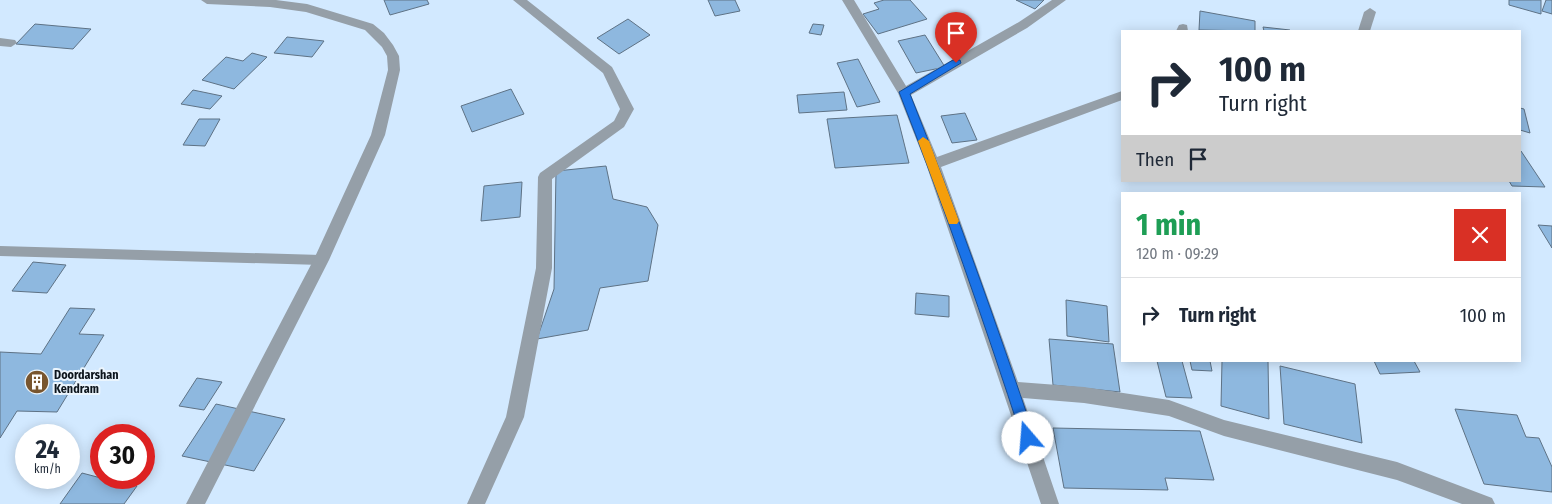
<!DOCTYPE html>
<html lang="en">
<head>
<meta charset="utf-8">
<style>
  body { margin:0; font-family:"Fira Sans Condensed",sans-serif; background:#f2f2f3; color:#1f2937; height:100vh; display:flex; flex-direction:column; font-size:19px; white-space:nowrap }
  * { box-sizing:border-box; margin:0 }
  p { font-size:16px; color:#747a83 }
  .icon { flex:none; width:28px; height:28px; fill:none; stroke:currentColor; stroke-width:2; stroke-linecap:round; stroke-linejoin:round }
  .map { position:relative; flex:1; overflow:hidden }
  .side { position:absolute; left:1121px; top:192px; width:400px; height:170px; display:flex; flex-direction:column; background:#fff; border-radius:0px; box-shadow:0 2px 12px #0003 }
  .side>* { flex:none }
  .banner { position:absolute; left:1121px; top:30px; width:400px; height:152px; border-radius:0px; box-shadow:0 2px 12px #0003; background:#fff; color:#1f2937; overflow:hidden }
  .speed { position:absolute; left:15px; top:424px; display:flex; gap:10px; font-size:25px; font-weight:700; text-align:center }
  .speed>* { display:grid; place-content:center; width:65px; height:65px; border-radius:50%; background:#fff; box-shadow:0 2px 12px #0003; line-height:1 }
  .speed small { font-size:12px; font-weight:400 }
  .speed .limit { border:8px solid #d22; background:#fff; color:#111 }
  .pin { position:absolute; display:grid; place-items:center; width:42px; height:42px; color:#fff; margin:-51px -21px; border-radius:50% 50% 50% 0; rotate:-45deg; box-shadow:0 0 5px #0007 }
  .pin .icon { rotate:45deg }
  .me { position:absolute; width:55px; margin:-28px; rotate:342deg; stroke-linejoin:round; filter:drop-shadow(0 0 4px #0008) }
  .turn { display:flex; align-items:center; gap:18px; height:105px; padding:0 15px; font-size:22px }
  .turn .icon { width:65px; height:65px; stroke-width:2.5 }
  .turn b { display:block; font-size:35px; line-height:42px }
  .then { display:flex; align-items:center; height:48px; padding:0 15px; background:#0003; gap:10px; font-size:19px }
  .round { display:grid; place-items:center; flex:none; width:52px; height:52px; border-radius:0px; background:#f2f2f3 }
  .overview { display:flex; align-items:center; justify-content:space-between; height:85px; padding:0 15px }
  h1 { font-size:30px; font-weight:700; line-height:38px; color:#1e9e55 }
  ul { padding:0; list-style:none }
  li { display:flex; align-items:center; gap:15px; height:75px; padding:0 15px; border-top:1px solid #e0e1e3 }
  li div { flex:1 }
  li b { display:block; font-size:19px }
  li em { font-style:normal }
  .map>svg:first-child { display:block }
  .building { fill:#8eb8df; stroke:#5e7285 }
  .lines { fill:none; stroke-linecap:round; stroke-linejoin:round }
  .lane { fill:#959fa8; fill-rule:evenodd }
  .street { fill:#959fa8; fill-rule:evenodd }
  .route { fill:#1a73e8; stroke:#114b97 }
  .slow { fill:#f59e0b }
  .labels { text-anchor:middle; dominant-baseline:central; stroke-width:4; stroke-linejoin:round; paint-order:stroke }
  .poi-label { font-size:12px; font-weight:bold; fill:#0d151c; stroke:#ebf5fd; text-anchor:start }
</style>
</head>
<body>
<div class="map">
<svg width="1552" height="504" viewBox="0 0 1552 504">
  <rect width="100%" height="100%" fill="#d2e9ff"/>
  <g class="building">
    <path d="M384,0H427L429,4L390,15Z"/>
    <path d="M708,0H735L740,11L715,16Z"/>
    <path d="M884,0H910L927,19L878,34L863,14L879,9L874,3Z"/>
    <path d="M1016,0H1044L1035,9Z"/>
    <path d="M1509,0H1541V14L1509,5Z"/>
    <path d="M1546,0H1552V14L1542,11Z"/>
    <path d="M1200,11L1255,21V31L1199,30Z"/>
    <path d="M628,19L650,35L619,54L597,38Z"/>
    <path d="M35,24L91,29L73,49L16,44Z"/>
    <path d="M813,24L824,25L821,35L809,33Z"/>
    <path d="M1263,27L1290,30V31H1264Z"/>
    <path d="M925,35L945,67L916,73L898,41Z"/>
    <path d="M287,37L324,41L312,57L274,53Z"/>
    <path d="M252,53L267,57L234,89L202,80L226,57L243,61Z"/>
    <path d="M858,59L880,102L857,107L837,63Z"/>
    <path d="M511,89L524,114L472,132L461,106Z"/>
    <path d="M193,90L222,96L210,109L181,104Z"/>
    <path d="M844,92L847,110L799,113L797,95Z"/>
    <path d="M1520,108L1524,109L1530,133L1520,130Z"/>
    <path d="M965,113L977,140L952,143L941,116Z"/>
    <path d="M897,115L909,163L835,168L827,119Z"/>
    <path d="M199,119H220L205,146L183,145Z"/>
    <path d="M1520,151H1521L1545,187L1512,186L1509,181H1520Z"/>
    <path d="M606,166L613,199L647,207L658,225L648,281L600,288L588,330L537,339L554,289L556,171Z"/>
    <path d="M522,182L520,217L481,221L484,186Z"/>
    <path d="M1538,225L1552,226V248Z"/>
    <path d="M33,262L66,265L47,293L12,291Z"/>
    <path d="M916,293L949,296V317L915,314Z"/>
    <path d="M1066,300L1107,306L1109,342L1067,336Z"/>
    <path d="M70,308L95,309L79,334L104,335L57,412L17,411L0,438V352L41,354Z"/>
    <path d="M1049,339L1113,344L1120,392L1053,385Z"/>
    <path d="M1157,361H1182L1192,398L1166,397Z"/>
    <path d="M1190,361H1210L1212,371L1192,370Z"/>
    <path d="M1222,361H1268L1269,419L1221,406Z"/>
    <path d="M1374,361H1414L1420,372L1380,374Z"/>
    <path d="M1280,366L1355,384L1362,443L1284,424Z"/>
    <path d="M197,378L222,382L204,410L179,406Z"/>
    <path d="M216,404L285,419L254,471L182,456Z"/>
    <path d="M1455,409L1517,415L1526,437L1539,438L1552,467V492L1484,484Z"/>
    <path d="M1053,428L1200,431L1214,480L1165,478L1168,490L1064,488Z"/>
    <path d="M82,473L101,478L137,486L124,504H60Z"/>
  </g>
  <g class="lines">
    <path class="lane" d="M0,246L321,255L325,256L327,260L325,264L321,265L0,256Z"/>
    <g class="street">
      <path d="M201,0H276L307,4L373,24L384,33L393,45L399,56L400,70L385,135L329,260L205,504H186L314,259L371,135L388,70L387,56L382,47L365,30L306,12L270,7L207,4Z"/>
      <path d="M513,0H527L612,67L634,109L624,127L552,179V268L524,417L485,504H467L506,417L536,268L538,177L540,173L614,121L620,109L603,73Z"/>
      <path d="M842,0H854L906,86L1019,22L1052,0H1066L1027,28L911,95L937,157L1122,91V100L941,167L1018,382L1084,387L1169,400L1224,420L1397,462L1492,498L1495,504H1462L1397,480L1224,436L1169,416L1084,403L1023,398L1059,504H1041L926,164L898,93Z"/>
      <path d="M1370,8L1376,12L1370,31H1358L1364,12Z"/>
      <path d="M1183,24L1187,25L1188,31H1176L1179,25Z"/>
      <path d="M0,38L15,40L17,43L11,47L0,46Z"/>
    </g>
  </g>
  <path class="route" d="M953,60H960L961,63L910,94C955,207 996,322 1035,438L1033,443L1028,444L1023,443L1022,438C984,322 944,206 899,92Z"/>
  <path class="slow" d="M923,137L929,141L959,221L957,224H949L948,221L918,141Z"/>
  <defs>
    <g id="building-disc" transform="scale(1.25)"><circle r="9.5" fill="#78552e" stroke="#ebf5fd"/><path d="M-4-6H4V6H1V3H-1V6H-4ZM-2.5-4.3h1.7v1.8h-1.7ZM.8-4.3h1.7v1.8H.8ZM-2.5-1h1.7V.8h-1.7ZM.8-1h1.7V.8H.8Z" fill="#fff"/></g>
  </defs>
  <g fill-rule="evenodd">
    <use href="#building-disc" x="37" y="382"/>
  </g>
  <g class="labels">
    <g class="poi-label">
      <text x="54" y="375">Doordarshan<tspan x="54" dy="14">Kendram</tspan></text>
    </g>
  </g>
</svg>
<div class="speed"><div>24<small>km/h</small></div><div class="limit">30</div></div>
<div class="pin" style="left:956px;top:63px;background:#d93025"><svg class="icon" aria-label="arrive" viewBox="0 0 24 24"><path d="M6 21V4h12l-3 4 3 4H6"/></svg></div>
<svg class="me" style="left:1028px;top:438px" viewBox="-20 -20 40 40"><circle r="19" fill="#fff"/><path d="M0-13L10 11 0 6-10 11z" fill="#1a73e8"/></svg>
<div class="banner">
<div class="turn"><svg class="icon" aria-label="right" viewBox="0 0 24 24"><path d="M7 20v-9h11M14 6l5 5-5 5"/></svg><div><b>100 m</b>Turn right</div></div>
<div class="then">Then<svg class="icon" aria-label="arrive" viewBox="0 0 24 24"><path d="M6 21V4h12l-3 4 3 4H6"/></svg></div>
</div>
<section class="side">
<div class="overview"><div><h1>1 min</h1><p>120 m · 09:29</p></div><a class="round" style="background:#d93025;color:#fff"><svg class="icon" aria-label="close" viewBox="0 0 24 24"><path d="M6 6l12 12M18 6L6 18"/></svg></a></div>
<ul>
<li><svg class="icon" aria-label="right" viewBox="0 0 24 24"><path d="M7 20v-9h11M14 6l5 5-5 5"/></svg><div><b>Turn right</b></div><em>100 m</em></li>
</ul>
</section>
</div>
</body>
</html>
